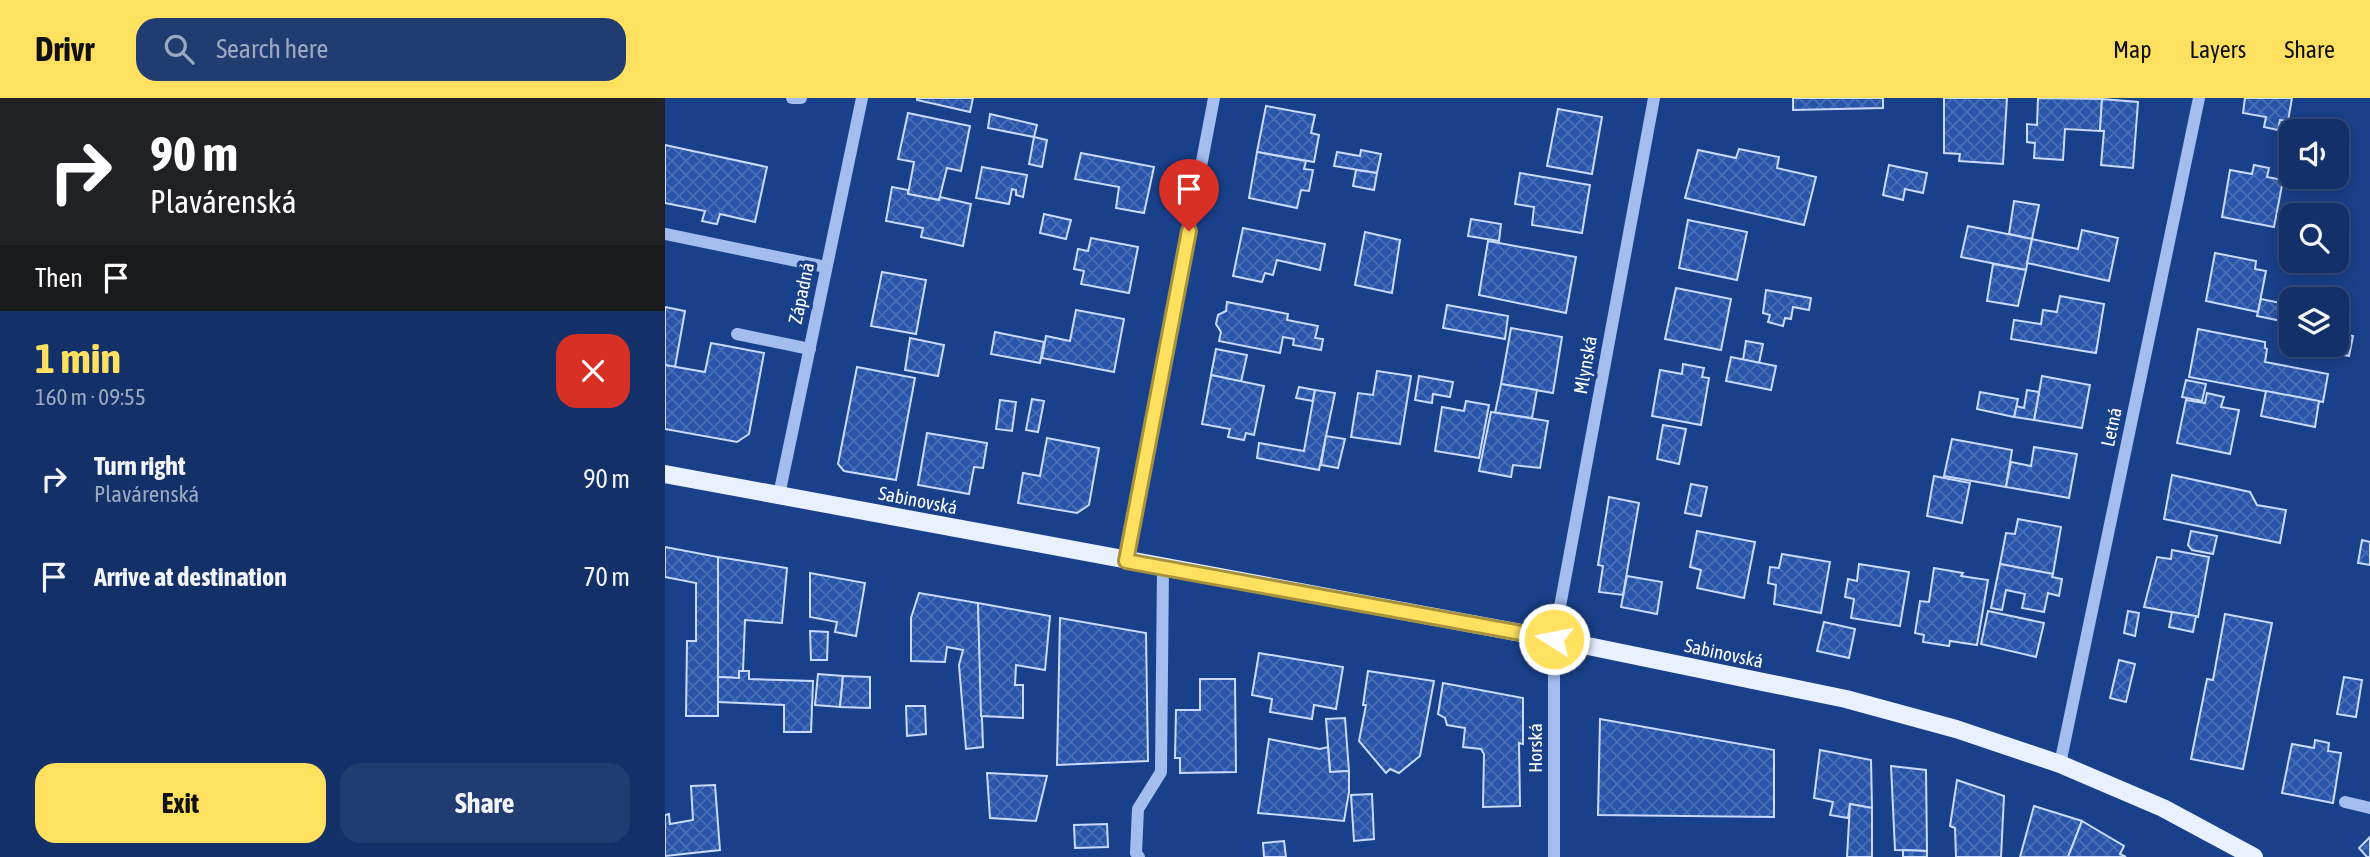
<!DOCTYPE html>
<html lang="en">
<head>
<meta charset="utf-8">
<style>
  body { margin:0; font-family:"Asap Condensed",sans-serif; background:#203c71; color:#f1f3f6; height:100vh; display:flex; flex-direction:column; font-size:26px; white-space:nowrap }
  * { box-sizing:border-box; margin:0 }
  p { font-size:23px; color:#9da9c0 }
  .icon { flex:none; width:38px; height:38px; fill:none; stroke:currentColor; stroke-width:2; stroke-linecap:round; stroke-linejoin:round }
  .map { position:relative; flex:1; overflow:hidden }
  .side { display:flex; flex-direction:column; background:#133068; width:665px }
  .side>* { flex:none }
  .guide { background:#202124; color:#fff; overflow:hidden }
  .buttons { position:absolute; left:1614px; top:21px; display:grid; gap:14px }
  .buttons a { display:grid; place-items:center; width:70px; height:70px; border-radius:14px; background:#133068; box-shadow:0 4px 18px #0003,0 0 0 2px #324b7c; font-size:35px }
  .pin { position:absolute; display:grid; place-items:center; width:60px; height:60px; color:#fff; margin:-72px -30px; border-radius:50% 50% 50% 0; rotate:-45deg; box-shadow:0 0 7px #0007 }
  .pin .icon { rotate:45deg }
  .me { position:absolute; width:77px; margin:-38px; rotate:281deg; stroke-linejoin:round; filter:drop-shadow(0 0 5px #0008) }
  .turn { display:flex; align-items:center; gap:24px; height:147px; padding:0 35px; font-size:32px }
  .turn .icon { width:91px; height:91px; stroke-width:2.5 }
  .turn b { display:block; font-size:49px; line-height:60px }
  .then { display:flex; align-items:center; height:66px; padding:0 35px; background:#0003; gap:14px; font-size:26px }
  .round { display:grid; place-items:center; flex:none; width:74px; height:74px; border-radius:21px; background:#203c71 }
  .overview { display:flex; align-items:center; justify-content:space-between; height:119px; padding:0 35px }
  h1 { font-size:42px; font-weight:700; line-height:52px; color:#ffe05f }
  .primary-button { display:flex; gap:14px; margin-top:auto; padding:14px 35px }
  .primary-button a { flex:1; height:80px; border-radius:21px; background:#ffe05f; color:#111; font-size:28px; font-weight:700; line-height:80px; text-align:center }
  .primary-button a+a { background:#203c71; color:#f1f3f6 }
  ul { padding:0; list-style:none }
  li { display:flex; align-items:center; gap:21px; height:98px; padding:0 35px }
  li div { flex:1 }
  li b { display:block; font-size:26px }
  li em { font-style:normal }
  header { display:flex; align-items:center; gap:42px; box-sizing:border-box; height:98px; padding:0 35px; background:#ffe05f; color:#111 }
  header strong { font-size:33px }
  nav { display:flex; gap:38px; margin-inline-start:auto; font-size:24px }
  .search { width:490px; height:63px; background:#203c71; display:flex; align-items:center; gap:18px; box-sizing:border-box; padding:0 24px; border-radius:21px; color:#9da9c0; font-size:26px }
  main { display:flex; flex:1; min-height:0 }
  .map>svg:first-child { display:block }
  .building { fill:url(#building-cross-hatch); stroke:#c9dafa; stroke-width:2 }
  .lines { fill:none; stroke-linecap:round; stroke-linejoin:round }
  .minor { stroke:#a3beee; stroke-width:12 }
  .major { stroke:#e9f0ff; stroke-width:18 }
  .route-casing { stroke:#a6923e; stroke-width:18 }
  .route { stroke:#ffe05f; stroke-width:12 }
  .labels { text-anchor:middle; dominant-baseline:central; stroke-width:7; stroke-linejoin:round; paint-order:stroke }
  .street-label { font-size:19px; fill:#fff; stroke:#19408a }
</style>
</head>
<body>
<header>
<strong>Drivr</strong>
<div class="search"><svg class="icon" aria-label="search" viewBox="0 0 24 24"><circle cx="10" cy="10" r="6"/><path d="M15 15l6 6"/></svg>Search here</div>
<nav><a>Map</a><a>Layers</a><a>Share</a></nav>
</header>
<main>
<section class="side">
<div class="guide">
<div class="turn"><svg class="icon" aria-label="right" viewBox="0 0 24 24"><path d="M7 20v-9h11M14 6l5 5-5 5"/></svg><div><b>90 m</b>Plavárenská</div></div>
<div class="then">Then<svg class="icon" aria-label="arrive" viewBox="0 0 24 24"><path d="M6 21V4h12l-3 4 3 4H6"/></svg></div>
</div>
<div class="overview"><div><h1>1 min</h1><p>160 m · 09:55</p></div><a class="round" style="background:#d93025;color:#fff"><svg class="icon" aria-label="close" viewBox="0 0 24 24"><path d="M6 6l12 12M18 6L6 18"/></svg></a></div>
<ul>
<li><svg class="icon" aria-label="right" viewBox="0 0 24 24"><path d="M7 20v-9h11M14 6l5 5-5 5"/></svg><div><b>Turn right</b><p>Plavárenská</p></div><em>90 m</em></li>
<li><svg class="icon" aria-label="arrive" viewBox="0 0 24 24"><path d="M6 21V4h12l-3 4 3 4H6"/></svg><div><b>Arrive at destination</b></div><em>70 m</em></li>
</ul>
<div class="primary-button"><a>Exit</a><a>Share</a></div>
</section>
<div class="map">
<svg width="1705" height="759" viewBox="0 0 1705 759">
  <defs>
    <pattern id="building-cross-hatch" width="8" height="8" patternUnits="userSpaceOnUse" patternTransform="scale(1.75)"><rect width="8" height="8" fill="#2855a9"/><path d="M0 0l8 8M0 8l8-8" fill="none" stroke="#486eb6"/></pattern>
  </defs>
  <rect width="100%" height="100%" fill="#19408a"/>
  <g class="building">
    <path d="M252,0H308L305,14L252,2Z"/>
    <path d="M1128,0H1218V10L1128,12Z"/>
    <path d="M1279,0H1342L1338,66L1294,63L1295,56L1279,55Z"/>
    <path d="M1373,0L1437,1L1435,33L1400,31L1398,62L1369,60L1370,45L1362,44V26L1372,27Z"/>
    <path d="M1580,0H1627L1623,23L1615,22L1613,32L1599,29L1601,19L1578,15Z"/>
    <path d="M1437,1L1473,4L1468,70L1436,67L1439,33H1435Z"/>
    <path d="M601,8L650,17L646,35L654,37L649,64L592,54Z"/>
    <path d="M893,11L937,19L927,76L882,68Z"/>
    <path d="M243,15L305,28L296,73L282,70L274,102L243,96L249,64L233,61Z"/>
    <path d="M325,16L372,27L369,39L323,30Z"/>
    <path d="M369,39L382,42L377,69L364,66Z"/>
    <path d="M0,47L102,69L90,124L55,116L52,126L46,125L37,123L40,113L0,105Z"/>
    <path d="M1074,51L1114,59L1112,70L1151,79L1139,127L1020,100L1033,52L1071,60Z"/>
    <path d="M696,52L716,56L712,75L669,68L672,54L695,58Z"/>
    <path d="M592,54L641,63L639,71L648,72L644,93L636,92L632,110L584,100Z"/>
    <path d="M416,55L489,69L479,115L451,110L454,89L410,81Z"/>
    <path d="M1224,67L1262,75L1258,95L1240,91L1238,102L1218,97Z"/>
    <path d="M1589,67L1604,70L1602,79L1618,82L1609,129L1557,119L1565,72L1587,76Z"/>
    <path d="M317,69L362,77L358,99L351,97V92L347,91L344,106L311,100Z"/>
    <path d="M691,72L712,75L709,92L688,88Z"/>
    <path d="M855,75L925,87L917,135L867,127L869,109L850,106Z"/>
    <path d="M227,89L243,92V96L274,102L275,99L306,106L298,148L256,139L258,130L221,123Z"/>
    <path d="M1349,103L1374,107L1367,141L1344,136Z"/>
    <path d="M379,116L406,122L401,141L375,135Z"/>
    <path d="M806,121L836,126L834,143L803,138Z"/>
    <path d="M1023,122L1082,134L1072,182L1014,170Z"/>
    <path d="M1303,128L1367,141L1361,172L1296,159Z"/>
    <path d="M578,130L660,146L655,172L612,162L608,177L600,175L597,184L568,178Z"/>
    <path d="M1417,132L1453,140L1444,183L1362,165L1367,141L1413,151Z"/>
    <path d="M700,134L735,142L727,195L690,187Z"/>
    <path d="M426,140L473,149L464,195L416,186L419,173L409,171L413,151L423,153Z"/>
    <path d="M823,143L911,159L901,215L814,197Z"/>
    <path d="M1550,155L1591,163L1590,171L1601,173L1593,214L1541,203Z"/>
    <path d="M1328,166L1361,172L1353,208L1322,203Z"/>
    <path d="M217,174L261,182L251,236L206,228Z"/>
    <path d="M1011,190L1066,201L1056,252L1000,241Z"/>
    <path d="M1101,192L1146,200L1144,212L1128,209L1126,221L1120,220L1118,228L1103,224L1105,217L1098,215Z"/>
    <path d="M1395,198L1439,206L1431,255L1346,241L1349,222L1376,226L1378,212L1392,214Z"/>
    <path d="M1596,201L1626,207V225L1592,218Z"/>
    <path d="M562,204L623,216L622,222L653,228L650,240L658,241L656,252L628,247L629,241L618,239L615,255L554,243L556,234L551,226L553,217L561,213Z"/>
    <path d="M782,207L843,218L840,241L778,230Z"/>
    <path d="M0,209L20,213L10,269L0,267Z"/>
    <path d="M411,212L459,221L449,274L377,260L381,238L405,243Z"/>
    <path d="M846,230L897,239L888,295L836,286Z"/>
    <path d="M1533,231L1600,244V250L1602,251L1600,264L1663,276L1658,304L1524,279Z"/>
    <path d="M330,234L379,244L375,265L326,256Z"/>
    <path d="M1671,235L1688,238L1684,258L1637,248L1671,247Z"/>
    <path d="M245,240L279,247L273,278L240,272Z"/>
    <path d="M1081,243L1098,246L1094,265L1078,262Z"/>
    <path d="M46,245L99,255L84,336L72,344L0,331V267L40,274Z"/>
    <path d="M551,251L582,257L576,284L546,277Z"/>
    <path d="M1066,259L1111,268L1106,292L1061,283Z"/>
    <path d="M1018,266L1039,270L1037,279L1044,280L1036,327L987,318L995,272L1017,276Z"/>
    <path d="M192,269L250,280L231,382L179,373L173,366Z"/>
    <path d="M712,273L746,278L735,346L686,339L693,295L708,297Z"/>
    <path d="M546,277L599,288L589,337L581,335L579,342L563,339L565,331L537,326Z"/>
    <path d="M754,278L788,284L785,299L768,296L767,305L750,302Z"/>
    <path d="M1377,278L1425,287L1417,330L1369,322Z"/>
    <path d="M1521,282L1541,286L1537,303L1517,299Z"/>
    <path d="M836,286L872,292L867,320L830,315Z"/>
    <path d="M634,289L650,292L648,303L631,300Z"/>
    <path d="M650,292L670,295L654,372L592,360L594,345L639,353Z"/>
    <path d="M1362,292L1374,294L1369,322L1349,319L1351,308L1359,310Z"/>
    <path d="M1601,293L1654,303L1650,329L1596,318Z"/>
    <path d="M1315,294L1353,301L1349,319L1312,311Z"/>
    <path d="M1542,295L1559,299L1556,309L1574,312L1565,356L1512,345L1521,302L1540,305Z"/>
    <path d="M367,301L379,303L373,334L361,332Z"/>
    <path d="M335,302L351,304L347,333L331,331Z"/>
    <path d="M801,303L824,307L814,360L770,353L777,309L799,313Z"/>
    <path d="M826,314L883,323L875,370L848,367L846,379L814,373Z"/>
    <path d="M998,327L1021,331L1014,366L992,361Z"/>
    <path d="M262,335L322,345L318,370L309,369L304,396L253,387Z"/>
    <path d="M661,338L680,341L673,370L656,367Z"/>
    <path d="M382,340L434,350L424,407L412,415L353,405L358,375L375,378Z"/>
    <path d="M1287,341L1347,352L1341,389L1279,378Z"/>
    <path d="M1369,349L1412,356L1404,400L1341,389L1346,364L1366,368Z"/>
    <path d="M1507,377L1585,394L1592,407L1621,412L1615,445L1499,421Z"/>
    <path d="M1269,378L1305,385L1297,425L1262,418Z"/>
    <path d="M1026,386L1042,389L1036,418L1020,415Z"/>
    <path d="M944,399L974,405L958,497L934,494L938,468L933,467Z"/>
    <path d="M1353,421L1396,429L1388,476L1335,466L1341,435L1350,436Z"/>
    <path d="M1032,433L1090,444L1079,500L1032,490L1036,472L1025,469Z"/>
    <path d="M1526,433L1552,438L1548,456L1527,452L1523,447Z"/>
    <path d="M1697,442L1705,444V467L1693,465Z"/>
    <path d="M0,449L53,459V618H21L22,543H31V485L0,479Z"/>
    <path d="M1507,452L1544,459L1533,519L1479,509L1492,459L1506,461Z"/>
    <path d="M1117,456L1165,464L1156,515L1109,506L1111,487L1103,485L1105,469L1114,470Z"/>
    <path d="M53,459L122,470L117,525L80,522L78,573H74V580L53,579Z"/>
    <path d="M1194,466L1244,474L1235,528L1186,520L1189,501L1180,499L1183,481L1192,483Z"/>
    <path d="M1335,466L1388,476L1387,479L1397,481L1394,498L1383,495L1379,514L1357,510L1360,496L1341,492L1337,512L1326,510Z"/>
    <path d="M1269,470L1298,475L1296,478L1323,482L1312,547L1285,543L1284,548L1258,544L1259,537L1250,535L1255,503L1264,504Z"/>
    <path d="M145,475L200,485L191,538L170,534L172,524L145,519Z"/>
    <path d="M962,478L997,484L992,516L956,509Z"/>
    <path d="M254,495L313,505L318,649L301,651L294,567L298,552L282,549L280,564L246,563V520Z"/>
    <path d="M313,505L385,518L380,572L351,567L350,587H358V620L316,618Z"/>
    <path d="M1323,513L1379,525L1371,559L1316,546Z"/>
    <path d="M1463,513L1474,515L1470,538L1459,535Z"/>
    <path d="M1507,514L1531,518L1528,534L1504,529Z"/>
    <path d="M1560,516L1607,525L1578,671L1526,661L1542,581L1548,582Z"/>
    <path d="M395,520L481,535L483,663L392,667Z"/>
    <path d="M1159,524L1190,531L1184,560L1152,553Z"/>
    <path d="M145,533L163,534L162,562H146Z"/>
    <path d="M594,555L678,569L671,611L649,607L647,621L605,614L607,601L587,597Z"/>
    <path d="M1454,562L1470,566L1461,604L1445,600Z"/>
    <path d="M74,573H84V581L148,583L146,634H119V607L53,604V579L74,580Z"/>
    <path d="M703,573L769,583L755,658L734,675L725,671L721,675L694,643L701,607H698Z"/>
    <path d="M153,576L178,578L175,609L150,607Z"/>
    <path d="M178,578L205,579V610L175,609Z"/>
    <path d="M1679,579L1697,582L1691,619L1672,616Z"/>
    <path d="M535,581H570L571,674L515,675V660H510L511,612H535Z"/>
    <path d="M778,585L858,600V646L854,645L855,708L818,709L819,656L816,651L798,649L800,630L782,627L780,620L773,616Z"/>
    <path d="M241,608H260L261,636L242,638Z"/>
    <path d="M680,620L684,673L665,674L661,621Z"/>
    <path d="M935,621L1109,652V719L933,717Z"/>
    <path d="M604,641L655,651L663,649L665,674L684,673V694L679,723L593,715Z"/>
    <path d="M1650,642L1664,645L1663,653L1676,655L1668,705L1617,695L1627,646L1649,650Z"/>
    <path d="M1155,652L1206,662L1207,710L1185,706L1183,720L1165,717L1168,704L1149,700Z"/>
    <path d="M1226,668L1261,672L1262,753L1230,752Z"/>
    <path d="M322,675L382,678L371,723L325,720Z"/>
    <path d="M1292,682L1339,698L1336,759H1291L1290,730L1285,728Z"/>
    <path d="M50,687L55,752L0,758V717L4,716L5,726L28,722L26,688Z"/>
    <path d="M707,696L709,741L689,743L686,697Z"/>
    <path d="M1185,706L1207,710V759H1182Z"/>
    <path d="M1369,708L1417,723L1403,759H1355Z"/>
    <path d="M1417,723L1459,748L1455,756L1461,759H1403Z"/>
    <path d="M442,726L443,749L410,750L409,727Z"/>
    <path d="M1705,739V759H1702L1694,750Z"/>
    <path d="M619,743L621,759H599L598,745Z"/>
    <path d="M1238,752L1262,753V759H1238Z"/>
  </g>
  <g class="lines">
    <g class="minor">
      <path d="M127,0H136"/>
      <path d="M0,136L161,169"/>
      <path d="M72,236L145,251"/>
      <path d="M114,397L197,0"/>
      <path d="M461,463L549,0"/>
      <path d="M1395,666L1534,0"/>
      <path d="M1680,704L1705,710"/>
      <path d="M474,759L471,755L473,711L496,674L498,469"/>
      <path d="M889,759V541L989,0"/>
    </g>
    <path class="major" d="M0,376L889,541L1181,601L1291,631L1395,666L1498,710L1589,759"/>
  </g>
  <g class="lines">
    <g class="route-casing">
      <path id="route" d="M524,133L461,463L889,541"/>
    </g>
    <use href="#route" class="route"/>
  </g>
  <g class="labels">
    <g class="street-label">
      <text transform="translate(136 195) rotate(-78)">Západná</text>
      <text transform="translate(920 267) rotate(-80)">Mlynská</text>
      <text transform="translate(1446 329) rotate(-78)">Letná</text>
      <text transform="translate(253 402) rotate(11)">Sabinovská</text>
      <text transform="translate(1059 555) rotate(12)">Sabinovská</text>
      <text transform="translate(870 650) rotate(-90)">Horská</text>
    </g>
  </g>
</svg>
<div class="buttons">
<a><svg class="icon" aria-label="sound" viewBox="0 0 24 24"><path d="M4 9h4l5-4v14l-5-4H4zM17 9q2 3 0 6"/></svg></a>
<a><svg class="icon" aria-label="search" viewBox="0 0 24 24"><circle cx="10" cy="10" r="6"/><path d="M15 15l6 6"/></svg></a>
<a><svg class="icon" aria-label="layers" viewBox="0 0 24 24"><path d="M12 4l9 5-9 5-9-5zM3 14l9 5 9-5"/></svg></a>
</div>
<div class="pin" style="left:524px;top:133px;background:#d93025"><svg class="icon" aria-label="arrive" viewBox="0 0 24 24"><path d="M6 21V4h12l-3 4 3 4H6"/></svg></div>
<svg class="me" style="left:889px;top:541px" viewBox="-20 -20 40 40"><circle r="17" fill="#ffe05f" stroke="#fff" stroke-width="3"/><path d="M0-11L8 9 0 5-8 9z" fill="#fff"/></svg>
</div>
</main>
</body>
</html>
